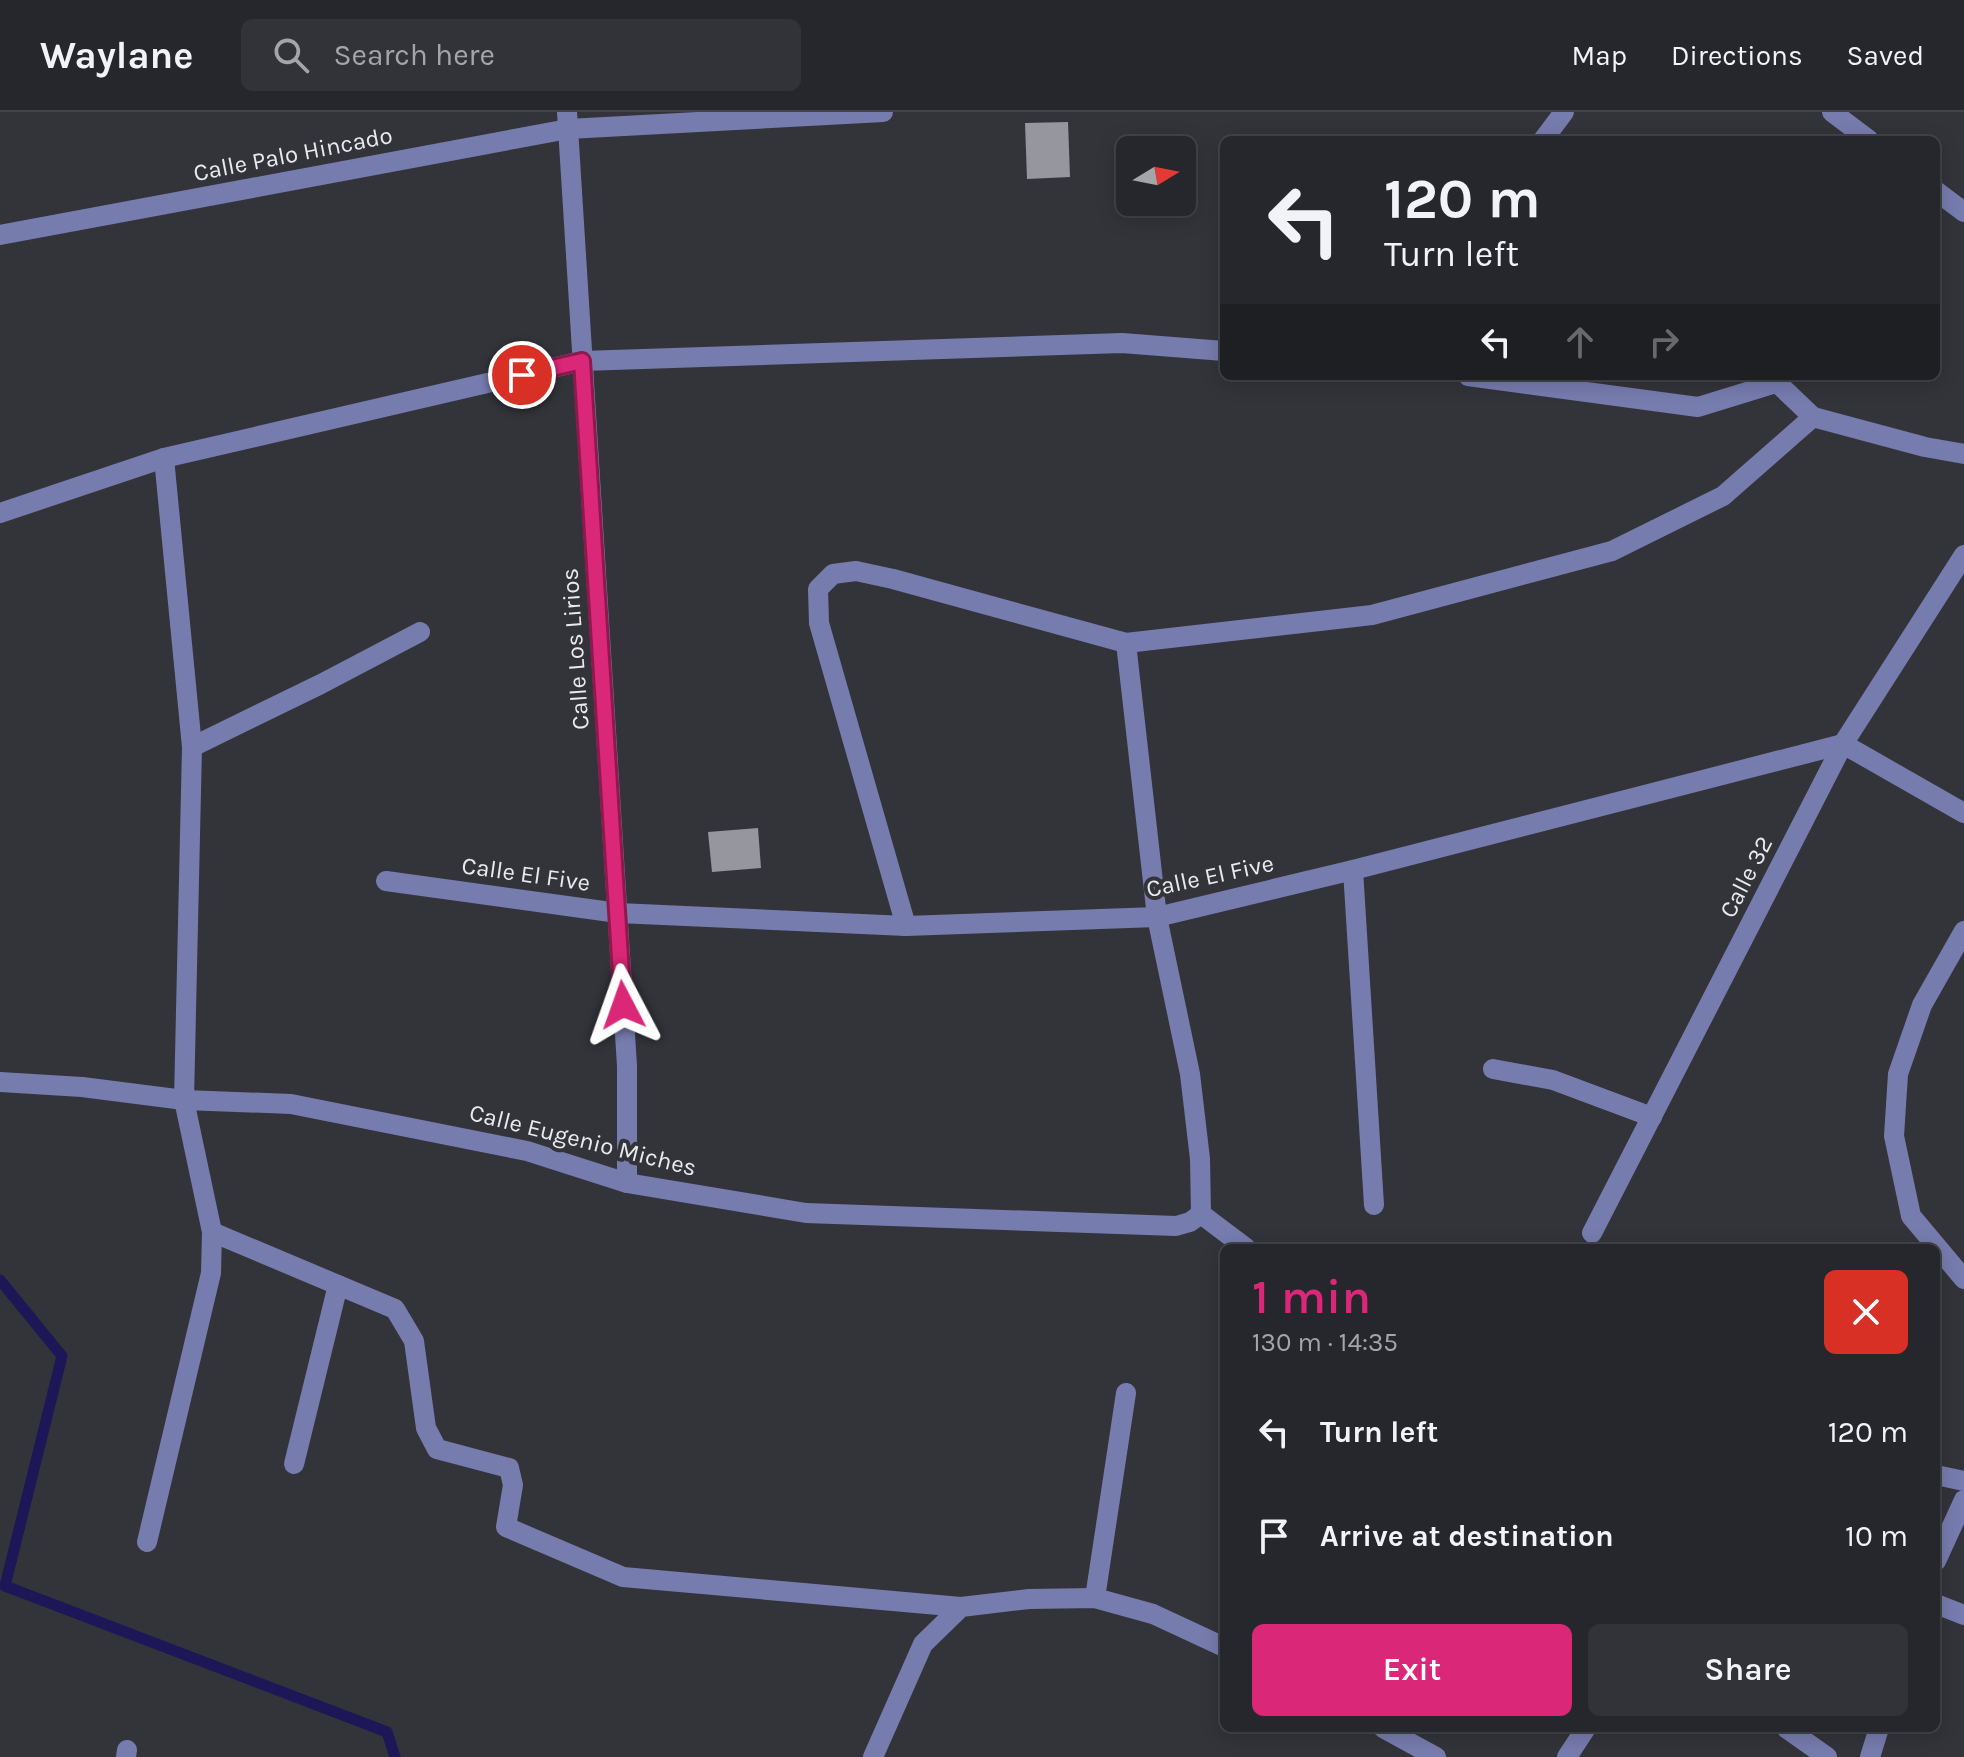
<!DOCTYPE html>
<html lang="en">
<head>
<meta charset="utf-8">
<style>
  body { margin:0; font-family:Karla,sans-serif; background:#323338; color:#f1f3f6; height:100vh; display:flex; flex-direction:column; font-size:30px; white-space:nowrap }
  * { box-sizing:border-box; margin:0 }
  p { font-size:26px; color:#a4a5a9 }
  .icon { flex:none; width:44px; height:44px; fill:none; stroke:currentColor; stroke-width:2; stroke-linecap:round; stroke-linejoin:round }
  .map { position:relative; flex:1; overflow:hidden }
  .side { position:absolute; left:1220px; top:1132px; width:720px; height:488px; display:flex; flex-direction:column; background:#26272c; border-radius:12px; box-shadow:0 4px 20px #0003,0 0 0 2px #424448 }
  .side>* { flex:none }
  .banner { position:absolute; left:1220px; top:24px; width:720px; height:244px; border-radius:12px; box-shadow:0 4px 20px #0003,0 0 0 2px #424448; background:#26272c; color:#f1f3f6; overflow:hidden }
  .needle { width:52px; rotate:80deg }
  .buttons { position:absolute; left:1116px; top:24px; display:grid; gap:16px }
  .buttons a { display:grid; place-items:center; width:80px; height:80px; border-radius:12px; background:#26272c; box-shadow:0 4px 20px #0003,0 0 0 2px #424448; font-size:40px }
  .pin { position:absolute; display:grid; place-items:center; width:68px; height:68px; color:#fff; margin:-34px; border:4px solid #fff; border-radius:50%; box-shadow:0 2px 8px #0007 }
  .me { position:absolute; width:88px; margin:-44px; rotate:356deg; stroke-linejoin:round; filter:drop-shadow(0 0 6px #0008) }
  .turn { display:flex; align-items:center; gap:28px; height:168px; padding:0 32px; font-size:36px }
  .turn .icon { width:104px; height:104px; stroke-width:2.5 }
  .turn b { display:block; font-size:56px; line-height:68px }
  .lanes { display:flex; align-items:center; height:76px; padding:0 32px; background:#0003; justify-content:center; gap:40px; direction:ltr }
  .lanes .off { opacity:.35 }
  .round { display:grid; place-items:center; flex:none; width:84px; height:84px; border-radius:12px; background:#323338 }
  .head { display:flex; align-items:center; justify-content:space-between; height:136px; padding:0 32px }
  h1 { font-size:48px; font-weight:600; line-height:60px; color:#db2777 }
  .primary-button { display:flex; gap:16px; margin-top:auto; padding:16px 32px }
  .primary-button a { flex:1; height:92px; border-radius:12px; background:#db2777; color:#fff; font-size:32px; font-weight:600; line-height:92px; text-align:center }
  .primary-button a+a { background:#323338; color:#f1f3f6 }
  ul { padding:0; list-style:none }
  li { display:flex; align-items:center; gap:24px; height:104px; padding:0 32px }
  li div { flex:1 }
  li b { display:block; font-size:30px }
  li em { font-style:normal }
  header { display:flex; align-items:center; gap:48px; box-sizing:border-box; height:112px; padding:0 40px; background:#26272c; border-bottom:2px solid #424448 }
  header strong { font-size:38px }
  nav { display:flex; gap:44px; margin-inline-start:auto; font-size:28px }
  .search { width:560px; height:72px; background:#323338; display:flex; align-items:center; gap:20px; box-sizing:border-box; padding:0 28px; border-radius:12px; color:#a4a5a9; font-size:30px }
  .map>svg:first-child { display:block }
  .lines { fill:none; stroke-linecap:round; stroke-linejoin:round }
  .stream { stroke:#1d1758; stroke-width:11 }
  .building { fill:#96979e }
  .minor { stroke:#777caf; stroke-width:20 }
  .route-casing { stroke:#8e194d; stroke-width:20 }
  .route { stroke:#db2777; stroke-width:14 }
  .labels { text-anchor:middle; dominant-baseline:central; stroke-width:8; stroke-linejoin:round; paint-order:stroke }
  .street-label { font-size:24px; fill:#eaeaee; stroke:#33343a }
</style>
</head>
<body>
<header>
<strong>Waylane</strong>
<div class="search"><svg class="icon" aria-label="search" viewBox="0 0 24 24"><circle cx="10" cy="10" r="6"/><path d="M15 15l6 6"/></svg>Search here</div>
<nav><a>Map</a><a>Directions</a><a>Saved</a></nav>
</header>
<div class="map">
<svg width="1964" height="1645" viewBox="0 0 1964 1645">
  <rect width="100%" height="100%" fill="#33343a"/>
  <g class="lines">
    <path class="stream" d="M0,1168L62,1244L5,1474L387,1620L395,1645"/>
  </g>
  <g class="building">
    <path d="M1068,10L1070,65L1027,67L1025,11Z"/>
    <path d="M758,716L761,756L712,760L708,720Z"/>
  </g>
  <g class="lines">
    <g class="minor">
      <path d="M567,0L627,954V1071"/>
      <path d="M1832,0L1869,28"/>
      <path d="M1543,28L1564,0"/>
      <path d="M1936,79L1964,100"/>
      <path d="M0,123L568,17L883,0"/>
      <path d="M1468,264L1698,295L1776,271"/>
      <path d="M1770,264L1813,305"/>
      <path d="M0,401L164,346L582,249L1122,231L1224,239"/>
      <path d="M192,635L321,572L420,520"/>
      <path d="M1353,758L1374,1093"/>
      <path d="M386,769L618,801L906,814L1157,805L1353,758L1843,632L1964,701"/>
      <path d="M906,814L819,511L818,477L833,462L856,459L893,467L1126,531"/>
      <path d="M1964,819L1922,893L1898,962L1894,1024L1911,1104L1964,1167"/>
      <path d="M1493,957L1553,968L1652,1005"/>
      <path d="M0,970L82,975L184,988L291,992L527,1039L627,1071L806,1101L1176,1114L1190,1110L1201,1102"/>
      <path d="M1201,1102L1200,1047L1190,962L1157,805L1126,531L1372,503L1612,439L1723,384L1813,305L1925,335L1964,342"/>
      <path d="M1201,1102L1246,1136"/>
      <path d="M212,1120L395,1197L414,1229L426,1316L437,1337L509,1356L513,1373L506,1415L623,1465L961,1495"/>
      <path d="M1592,1121L1843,632L1964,443"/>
      <path d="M294,1352L338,1173"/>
      <path d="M1936,1363L1964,1369"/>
      <path d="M147,1430L211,1161L212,1120L184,988L192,635L164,346"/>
      <path d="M1936,1449L1964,1388"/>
      <path d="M1095,1486L1126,1281"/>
      <path d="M1936,1492L1964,1503"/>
      <path d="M1383,1616L1436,1645"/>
      <path d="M1786,1616L1827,1645"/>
      <path d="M126,1645L127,1638"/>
      <path d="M873,1645L923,1532L961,1495L1029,1487L1095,1486L1153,1502L1224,1535"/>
      <path d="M1567,1645L1586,1616"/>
      <path d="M1870,1645L1879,1616"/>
    </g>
  </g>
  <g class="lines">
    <g class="route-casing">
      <path id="route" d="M522,263L582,249L623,893"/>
    </g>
    <use href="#route" class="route"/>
  </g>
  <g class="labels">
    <g class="street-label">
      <text transform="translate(293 42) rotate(-11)">Calle Palo Hincado</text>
      <text transform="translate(575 537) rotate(-94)">Calle Los Lirios</text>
      <text transform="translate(526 762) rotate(8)">Calle El Five</text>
      <text transform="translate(1210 764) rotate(-12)">Calle El Five</text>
      <text transform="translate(1746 765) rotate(-63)">Calle 32</text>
      <text transform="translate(583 1028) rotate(14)">Calle Eugenio Miches</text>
    </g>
  </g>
</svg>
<div class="buttons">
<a><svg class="needle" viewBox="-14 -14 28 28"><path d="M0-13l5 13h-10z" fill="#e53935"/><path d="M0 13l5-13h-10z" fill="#a4a5a9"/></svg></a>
</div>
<div class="pin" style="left:522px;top:263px;background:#d93025"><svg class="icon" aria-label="arrive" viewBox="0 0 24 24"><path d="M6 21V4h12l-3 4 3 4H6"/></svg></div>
<svg class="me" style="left:623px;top:893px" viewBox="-20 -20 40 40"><path d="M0-17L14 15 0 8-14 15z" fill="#db2777" stroke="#fff" stroke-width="4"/></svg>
<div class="banner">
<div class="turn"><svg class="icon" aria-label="left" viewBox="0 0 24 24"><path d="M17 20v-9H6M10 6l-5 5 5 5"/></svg><div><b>120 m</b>Turn left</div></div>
<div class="lanes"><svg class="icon" aria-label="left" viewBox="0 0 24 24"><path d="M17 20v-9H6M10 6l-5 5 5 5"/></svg><svg class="icon off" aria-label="ahead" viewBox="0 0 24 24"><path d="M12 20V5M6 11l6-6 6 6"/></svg><svg class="icon off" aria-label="right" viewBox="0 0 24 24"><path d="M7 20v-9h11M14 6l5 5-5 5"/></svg></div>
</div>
<section class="side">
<div class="head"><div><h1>1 min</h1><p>130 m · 14:35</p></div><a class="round" style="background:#d93025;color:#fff"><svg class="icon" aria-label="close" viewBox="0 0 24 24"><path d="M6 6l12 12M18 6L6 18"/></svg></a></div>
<ul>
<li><svg class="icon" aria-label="left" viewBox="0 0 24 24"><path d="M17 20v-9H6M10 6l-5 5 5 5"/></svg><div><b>Turn left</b></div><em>120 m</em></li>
<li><svg class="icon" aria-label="arrive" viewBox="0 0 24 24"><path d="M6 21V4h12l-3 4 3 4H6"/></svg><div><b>Arrive at destination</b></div><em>10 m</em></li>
</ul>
<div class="primary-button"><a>Exit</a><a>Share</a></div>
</section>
</div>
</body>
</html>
